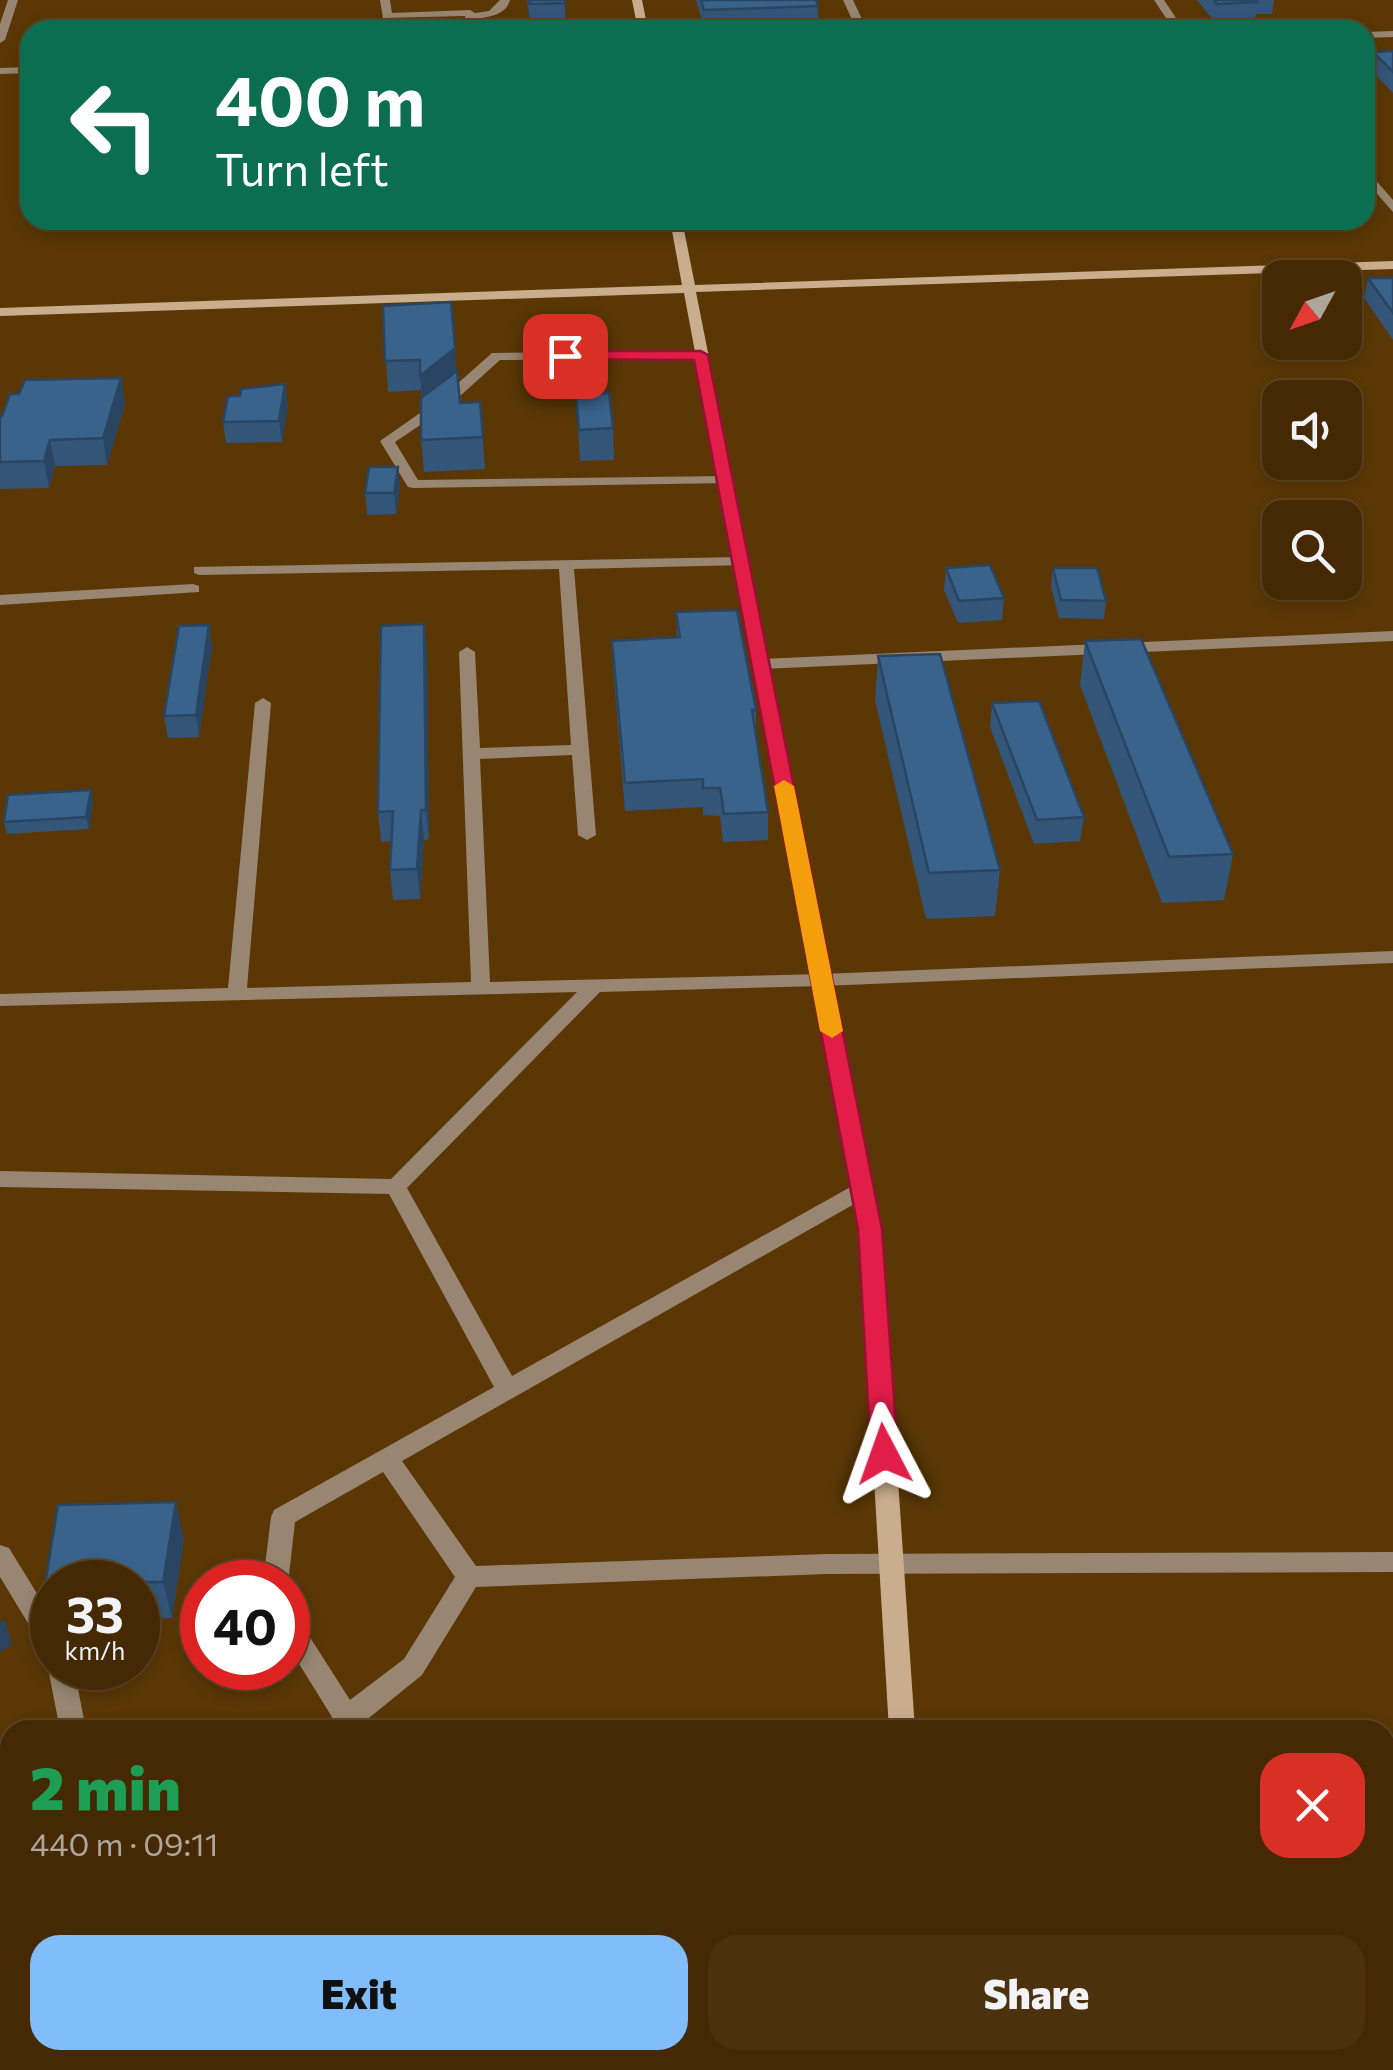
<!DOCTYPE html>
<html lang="en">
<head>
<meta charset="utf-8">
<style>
  body { margin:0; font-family:Commissioner,sans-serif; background:#4b310e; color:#f1f3f6; height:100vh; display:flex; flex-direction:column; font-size:38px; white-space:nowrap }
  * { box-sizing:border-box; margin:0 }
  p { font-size:32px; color:#afa69a }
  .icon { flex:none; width:55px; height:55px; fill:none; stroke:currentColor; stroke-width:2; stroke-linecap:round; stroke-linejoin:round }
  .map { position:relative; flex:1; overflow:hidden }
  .sheet { position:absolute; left:0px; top:1720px; width:1395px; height:350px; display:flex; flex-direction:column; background:#442904; border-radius:30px 30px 0 0; box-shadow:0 5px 15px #0003,0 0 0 2px #5c4526 }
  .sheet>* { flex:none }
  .guide { position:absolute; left:20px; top:20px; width:1355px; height:210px; border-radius:30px; box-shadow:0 5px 15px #0003,0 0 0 2px #5c4526; background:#0b6e4f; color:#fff; overflow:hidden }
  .needle { width:65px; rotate:230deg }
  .tools { position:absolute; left:1262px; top:260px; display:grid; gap:20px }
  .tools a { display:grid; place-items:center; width:100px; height:100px; border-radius:20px; background:#442904; box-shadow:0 5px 15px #0003,0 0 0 2px #5c4526; font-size:50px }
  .speed { position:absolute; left:30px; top:1560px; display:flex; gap:20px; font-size:50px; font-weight:700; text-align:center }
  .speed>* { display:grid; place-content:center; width:130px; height:130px; border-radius:50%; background:#442904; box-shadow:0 5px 15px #0003,0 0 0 2px #5c4526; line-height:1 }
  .speed small { font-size:25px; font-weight:400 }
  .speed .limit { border:15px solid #d22; background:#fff; color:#111 }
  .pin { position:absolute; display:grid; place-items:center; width:85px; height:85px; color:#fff; margin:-42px; border-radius:20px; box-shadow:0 5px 15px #0006 }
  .me { position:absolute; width:110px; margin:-55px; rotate:356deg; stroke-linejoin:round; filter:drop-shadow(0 0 8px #0008) }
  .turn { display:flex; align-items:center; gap:35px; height:210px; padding:0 30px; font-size:45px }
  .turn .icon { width:130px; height:130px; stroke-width:2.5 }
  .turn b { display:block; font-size:70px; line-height:85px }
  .round { display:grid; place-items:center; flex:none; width:105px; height:105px; border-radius:30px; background:#4b310e }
  .headline { display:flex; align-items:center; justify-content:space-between; height:170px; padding:0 30px }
  h1 { font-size:60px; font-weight:800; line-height:75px; color:#1e9e55 }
  .button { display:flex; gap:20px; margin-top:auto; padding:20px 30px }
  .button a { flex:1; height:115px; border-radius:30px; background:#80bdfa; color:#111; font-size:40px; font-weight:800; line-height:115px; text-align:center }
  .button a+a { background:#4b310e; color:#f1f3f6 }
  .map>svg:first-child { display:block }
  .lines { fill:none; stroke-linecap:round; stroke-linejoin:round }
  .street { fill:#988672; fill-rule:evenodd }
  .secondary { fill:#caad8d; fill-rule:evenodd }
  .wall { fill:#325578 }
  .shaded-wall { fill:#294562 }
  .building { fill:#3a638c; stroke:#294562; stroke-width:2.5 }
  .route { fill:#e11d48; stroke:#92132f; stroke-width:2.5 }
  .slow { fill:#f59e0b }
</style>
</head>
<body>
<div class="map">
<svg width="1393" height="2070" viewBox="0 0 1393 2070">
  <rect width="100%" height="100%" fill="#5a3705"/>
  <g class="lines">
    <g class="street">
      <path d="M8,0H18L5,40L0,43V24Z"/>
      <path d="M380,0H390L392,13L470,10L475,13L489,11L500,0H510C506,15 489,17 475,19V30H465V16L383,18Z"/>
      <path d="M843,0H853L867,30H857Z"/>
      <path d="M1154,0H1164L1184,30H1174Z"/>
      <path d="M1393,31V37L1365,38V32Z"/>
      <path d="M30,67V73L0,74V68Z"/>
      <path d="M1365,168L1393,200V212L1365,180Z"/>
      <path d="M701,351L706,352V358L500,360L450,405L395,442L418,480L725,476L732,480L730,483L413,488L408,487L380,441L440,399L492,353Z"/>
      <path d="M741,557L749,562L746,565L574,569L596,835L587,840L578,835L572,755L480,759L490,982L822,974L1393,951V963L822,986L600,992L407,1188L512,1376L854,1185H870L873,1190L870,1195L402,1461L476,1566L826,1554L1393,1552V1572L826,1574L476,1587L422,1675L354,1730H325L332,1717L288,1646V1614L297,1617L350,1700L404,1659L455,1577L383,1472L295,1522L288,1584L263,1582L271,1517L274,1510L494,1387L389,1194L0,1187V1171L391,1179L577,992L0,1006V994L228,988L255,703L263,698L271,703L247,988L471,982L459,652L467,647L475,652L480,748L571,745L559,569L199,575L194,573V567Z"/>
      <path d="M193,584L199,586V592L0,605V595Z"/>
      <path d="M1393,631V641L760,669L752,664L760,659Z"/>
      <path d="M0,1545L9,1548L52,1618V1651L43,1648L0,1577Z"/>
      <path d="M52,1660V1668H74L86,1730H60L48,1668Z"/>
      <path d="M10,1912V1938L0,1940V1914Z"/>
      <path d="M49,2060H82L78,2070H45Z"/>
      <rect x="277" y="2060" width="30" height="10"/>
    </g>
    <g class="secondary">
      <path d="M632,0H642L648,30H638Z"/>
      <path d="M670,220H682L695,285L1393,261V269L696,292L881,1229L915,1730H889L859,1229L684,293L0,316V308L682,285Z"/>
      <path d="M923,2060H953L954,2070H924Z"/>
    </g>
  </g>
  <g class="wall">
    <path d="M527,0H564L566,20L530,21Z"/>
    <path d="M696,0H816L818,6V23L704,27Z"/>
    <path d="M1197,0H1274L1272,14H1256L1255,20L1214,21Z"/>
    <path d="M1393,51V93L1370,69L1373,52Z"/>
    <path d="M1368,278H1393V340L1364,298Z"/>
    <path d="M383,306L457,371L460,403L480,402L485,469L424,472L421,440V390L388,392Z"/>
    <path d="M121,378L125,404L107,465L55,466L49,488L0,489V416H2L19,394Z"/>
    <path d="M576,394L613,428L614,460L580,461Z"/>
    <path d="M240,396L288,405L282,442L226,443L223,422Z"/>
    <path d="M398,467L400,488L396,514L367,515L365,493Z"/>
    <path d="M946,568L1004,598L1002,620L958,623L944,590Z"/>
    <path d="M1053,568L1106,601L1104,619L1059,618L1051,587Z"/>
    <path d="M676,612L756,710V731L768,812V840L723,842L720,816L703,815V807L625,811L613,668L612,641L677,638Z"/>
    <path d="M209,625L212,646L199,737L168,738L164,716Z"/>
    <path d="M1085,641L1233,854L1224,900L1162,903L1080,685Z"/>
    <path d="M427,653L429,839L424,840L420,899L393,900L390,870L392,841L381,842L378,812Z"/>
    <path d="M878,656L1000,870L995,916L926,919L875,700Z"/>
    <path d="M992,703L1084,817L1080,841L1034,844L990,727Z"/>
    <path d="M93,802L89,829L7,834L4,822Z"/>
    <path d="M184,1539L172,1618L138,1619V1582H52V1611L45,1585Z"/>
    <path d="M780,2060V2070H473Z"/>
  </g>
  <g class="shaded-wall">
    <path d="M455,348L457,379L423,407L420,376Z"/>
    <path d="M121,378L125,404L107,465L103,438Z"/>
    <path d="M285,384L288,405L282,442L279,421Z"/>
    <path d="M50,440L55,466L49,488L44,461Z"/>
    <path d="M398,467L400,488L396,514L394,493Z"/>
    <path d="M424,624L427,653L429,839L426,810Z"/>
    <path d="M209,625L212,646L199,737L196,715Z"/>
    <path d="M91,790L93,802L89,829L86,817Z"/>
    <path d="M421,810L424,840L420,899L417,869Z"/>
    <path d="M176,1502L184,1539L172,1618L163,1582Z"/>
    <path d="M5,1620L12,1644L0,1652V1622Z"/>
  </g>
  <g class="building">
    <path d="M529,0H564L565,3L530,4Z"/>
    <path d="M701,0H816L818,6L704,10Z"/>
    <path d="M1214,0H1255L1257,2L1217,4Z"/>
    <path d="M1393,51V72L1373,52Z"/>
    <path d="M1368,278H1393V313Z"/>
    <path d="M451,302L455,348L420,376V360L385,361L383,306Z"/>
    <path d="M457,371L460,403L480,402L483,437L421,440V398Z"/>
    <path d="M121,378L103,438L50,440L44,461L0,462V416H2L10,394H19L25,380Z"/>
    <path d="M285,384L279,421L223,422L228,396H240L241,389Z"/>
    <path d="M609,393L613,428L579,430L576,394Z"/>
    <path d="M369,467H398L394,493H365Z"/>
    <path d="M990,565L1004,598L959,601L946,568Z"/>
    <path d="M1053,568H1097L1106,601L1061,600Z"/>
    <path d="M737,610L756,710H752L768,812L724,814L720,788H703V779L625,783L612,641L680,637L676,612Z"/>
    <path d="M424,624L426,810H421L417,869L390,870L393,811L378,812L381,626Z"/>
    <path d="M209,625L196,715L164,716L179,626Z"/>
    <path d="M1141,639L1233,854L1169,857L1085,641Z"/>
    <path d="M940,654L1000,870L929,873L878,656Z"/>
    <path d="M1039,701L1084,817L1037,820L992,703Z"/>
    <path d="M91,790L86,817L4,822L8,795Z"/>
    <path d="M176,1502L163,1582H52V1585H45L58,1505Z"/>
    <rect x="320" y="2060" width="75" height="10"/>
    <path d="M473,2060H780V2065L646,2070H473Z"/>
  </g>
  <path class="route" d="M565,351H701L708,355L882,1229L898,1454L894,1461L884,1464L875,1461L871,1454L858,1229L694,360L560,359L558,356Z"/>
  <path class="slow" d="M784,780L794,786L843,1031L832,1038L820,1031L774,786Z"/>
</svg>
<div class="tools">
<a><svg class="needle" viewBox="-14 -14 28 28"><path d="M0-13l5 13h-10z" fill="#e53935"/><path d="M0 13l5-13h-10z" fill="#afa69a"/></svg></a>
<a><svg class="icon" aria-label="sound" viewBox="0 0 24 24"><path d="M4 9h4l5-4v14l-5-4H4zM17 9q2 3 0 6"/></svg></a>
<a><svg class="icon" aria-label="search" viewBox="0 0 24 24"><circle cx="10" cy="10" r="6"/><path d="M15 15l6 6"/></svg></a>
</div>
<div class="speed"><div>33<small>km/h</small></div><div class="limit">40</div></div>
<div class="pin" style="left:565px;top:356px;background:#d93025"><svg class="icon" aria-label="arrive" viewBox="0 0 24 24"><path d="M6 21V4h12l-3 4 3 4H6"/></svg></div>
<svg class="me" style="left:884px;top:1454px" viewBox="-20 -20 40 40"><path d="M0-17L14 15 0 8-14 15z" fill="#e11d48" stroke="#fff" stroke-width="4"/></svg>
<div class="guide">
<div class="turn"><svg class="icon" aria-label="left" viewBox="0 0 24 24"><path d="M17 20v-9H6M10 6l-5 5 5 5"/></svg><div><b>400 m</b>Turn left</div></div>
</div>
<section class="sheet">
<div class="headline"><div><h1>2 min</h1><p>440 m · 09:11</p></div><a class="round" style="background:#d93025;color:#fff"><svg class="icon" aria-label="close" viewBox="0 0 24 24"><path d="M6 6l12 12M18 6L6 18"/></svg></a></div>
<div class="button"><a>Exit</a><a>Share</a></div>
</section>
</div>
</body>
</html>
